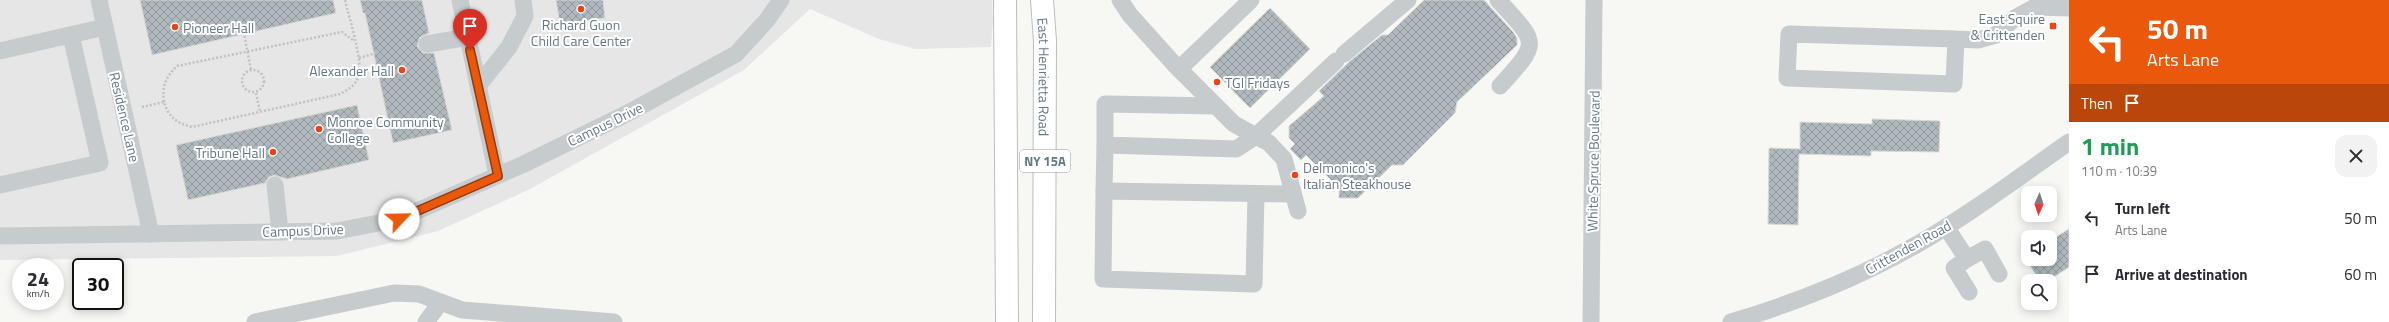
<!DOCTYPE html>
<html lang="en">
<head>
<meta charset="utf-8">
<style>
  body { margin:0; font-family:"Titillium Web",sans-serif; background:#f2f2f3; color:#2b2b33; height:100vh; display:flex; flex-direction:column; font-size:15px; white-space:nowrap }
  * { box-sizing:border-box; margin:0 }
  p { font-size:13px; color:#7c7c81 }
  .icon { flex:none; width:22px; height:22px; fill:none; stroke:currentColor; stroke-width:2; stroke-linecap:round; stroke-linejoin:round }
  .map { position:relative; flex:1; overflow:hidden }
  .panel { display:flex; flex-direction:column; background:#fff; width:320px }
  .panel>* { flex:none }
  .guide { background:#ea580c; color:#fff; overflow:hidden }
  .needle { width:26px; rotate:183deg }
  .tools { position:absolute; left:2021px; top:186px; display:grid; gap:8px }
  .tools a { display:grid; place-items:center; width:36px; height:36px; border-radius:8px; background:#fff; box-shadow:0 2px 10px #0003; font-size:20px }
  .speed { position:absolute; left:12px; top:258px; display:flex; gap:8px; font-size:20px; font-weight:700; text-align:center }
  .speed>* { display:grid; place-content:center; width:52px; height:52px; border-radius:50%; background:#fff; box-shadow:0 2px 10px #0003; line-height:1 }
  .speed small { font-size:10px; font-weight:400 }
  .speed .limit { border:2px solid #111; border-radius:6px; background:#fff; color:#111 }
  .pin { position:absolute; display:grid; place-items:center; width:34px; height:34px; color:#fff; margin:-41px -17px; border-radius:50% 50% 50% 0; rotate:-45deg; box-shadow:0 0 4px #0007 }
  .pin .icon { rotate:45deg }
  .me { position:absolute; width:44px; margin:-22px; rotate:66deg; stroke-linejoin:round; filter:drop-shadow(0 0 3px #0008) }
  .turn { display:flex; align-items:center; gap:14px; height:84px; padding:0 12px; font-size:18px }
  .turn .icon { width:52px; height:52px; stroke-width:2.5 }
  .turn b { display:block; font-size:28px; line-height:34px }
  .then { display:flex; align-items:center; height:38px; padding:0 12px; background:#0003; gap:8px; font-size:15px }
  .round { display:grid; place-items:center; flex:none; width:42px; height:42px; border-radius:12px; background:#f2f2f3 }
  .overview { display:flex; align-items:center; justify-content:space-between; height:68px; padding:0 12px }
  h1 { font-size:24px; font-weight:700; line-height:30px; color:#1e9e55 }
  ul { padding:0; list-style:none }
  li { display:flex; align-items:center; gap:12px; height:56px; padding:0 12px }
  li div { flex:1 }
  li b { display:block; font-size:15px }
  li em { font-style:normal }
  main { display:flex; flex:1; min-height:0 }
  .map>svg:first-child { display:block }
  .built { fill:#e5e6e5 }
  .building { fill:url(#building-cross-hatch); stroke:#d9d9d6 }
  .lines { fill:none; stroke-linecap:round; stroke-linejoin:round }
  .major-casing { stroke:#b9bec1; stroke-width:24 }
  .path { stroke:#bfc2c4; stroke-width:2.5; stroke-dasharray:2 2; stroke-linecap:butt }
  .minor { stroke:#c6cbcd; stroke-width:17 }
  .major { stroke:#fff; stroke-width:22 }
  .route-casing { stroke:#983908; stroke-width:10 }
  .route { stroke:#ea580c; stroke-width:7 }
  .poi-dot { fill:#f24218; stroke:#fff; stroke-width:1.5 }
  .labels { text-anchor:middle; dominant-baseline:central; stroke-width:4; stroke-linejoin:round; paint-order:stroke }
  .shield { fill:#fff; stroke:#92a1ab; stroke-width:1 }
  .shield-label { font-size:13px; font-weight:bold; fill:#637987 }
  .poi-label { font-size:14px; fill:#637987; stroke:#fff; text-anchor:start }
  .street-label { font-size:14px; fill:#637987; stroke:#fff }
</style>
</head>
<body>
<main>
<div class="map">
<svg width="2069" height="322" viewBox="0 0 2069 322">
  <defs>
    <pattern id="building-cross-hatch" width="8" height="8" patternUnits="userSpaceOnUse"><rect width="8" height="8" fill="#afb8bd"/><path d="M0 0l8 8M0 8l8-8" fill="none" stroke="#929a9f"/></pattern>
  </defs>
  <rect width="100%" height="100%" fill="#f7f7f4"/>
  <path class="built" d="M0,0H992L993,20L991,47L915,49L879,39L810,9L744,70L530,189L438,231L337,256L0,260Z"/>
  <g class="building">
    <path d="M140,0H333L336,13L152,55Z"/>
    <path d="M360,0H422L429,33L420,37L417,46L423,53H434L452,130L393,143L365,13H363Z"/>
    <path d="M556,0H603L605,18L560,24Z"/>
    <path d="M1424,0H1484L1513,32L1517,38V45L1457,102L1455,113L1403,165H1392L1358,198H1339V188L1306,155L1301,160L1290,149L1295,144L1289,138V126L1324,96L1319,91L1349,62L1382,35H1388Z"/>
    <path d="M1270,8L1310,49L1250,108L1210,67Z"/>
    <path d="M357,105L369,160L287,179L274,175L269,177L265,183L188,200L176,145Z"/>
    <path d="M1872,119L1940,121L1939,152L1871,151V156L1799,154L1798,225L1768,224L1769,148L1800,149V122L1872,124Z"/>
    <path d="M2069,229V267L2048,281H2040L2025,258L2028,256V259H2050V241Z"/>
  </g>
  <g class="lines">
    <g class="major-casing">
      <g id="major">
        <path d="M1005,0L1007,322"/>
        <path id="s1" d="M1042,0L1045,41L1044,322"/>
      </g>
    </g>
    <g class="path">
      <path d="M243,28L251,70"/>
      <path d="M359,58L379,52"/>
      <circle cx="253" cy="81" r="11"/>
      <path d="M256,93L260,112"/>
      <path d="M164,102C162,86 165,78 177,66L342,32L353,40"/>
      <path d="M142,107L164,102C169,118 177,123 192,127L340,94C347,90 355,86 358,78C364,62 349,18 345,0"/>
    </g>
    <g class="minor">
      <path d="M99,0L151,234"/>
      <path d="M460,0L497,175"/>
      <path d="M1120,0L1130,15L1175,65L1234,124L1269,143L1284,159L1298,211"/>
      <path d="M1498,0C1538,44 1541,41 1500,86"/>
      <path d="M1956,39L1954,84L1787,78L1789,34L1956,39L1978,40L1996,35L2015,18L2035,7L2069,8"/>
      <path d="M427,44L468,37"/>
      <path d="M0,51L105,27"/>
      <path d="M1344,54L1408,0"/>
      <path d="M1179,69L1251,0"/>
      <path d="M478,86L509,47L525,16L523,0"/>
      <path d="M1216,106L1105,104V145L1236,149L1256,136L1336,61"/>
      <path d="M0,185L100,163L71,35"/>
      <path d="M275,185L280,232"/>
      <path d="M1104,191L1105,145"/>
      <path d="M1256,194L1254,284L1103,279L1104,191L1293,194"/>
      <path d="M1946,227L1967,259L1985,249L1999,274"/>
      <path d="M0,236L337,231L399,219L524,164L628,113L736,54L767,20L781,0"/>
      <path d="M1967,259L1954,268L1969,292"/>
      <path d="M255,322L394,293L419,294L462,310L614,322"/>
      <path d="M426,322L440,303"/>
      <path d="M1591,322L1594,0"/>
      <path d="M1731,322C1795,303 1858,278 1916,245C1969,215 2019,177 2069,142"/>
    </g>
    <use href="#major" class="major"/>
  </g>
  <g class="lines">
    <g class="route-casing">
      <path id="route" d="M399,219L498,176L470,50"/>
    </g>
    <use href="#route" class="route"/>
  </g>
  <g class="poi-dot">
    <circle cx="581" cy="9" r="4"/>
    <rect x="2049" y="22" width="8" height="8" rx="2"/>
    <circle cx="175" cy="27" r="4"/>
    <circle cx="402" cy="70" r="4"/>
    <circle cx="1217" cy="82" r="4"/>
    <circle cx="319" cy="129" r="4"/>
    <circle cx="273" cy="152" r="4"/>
    <circle cx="1295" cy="175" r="4"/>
  </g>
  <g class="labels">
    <rect class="shield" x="1020" y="150" width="50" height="22" rx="3"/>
    <g class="shield-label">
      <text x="1045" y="161">NY 15A</text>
    </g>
    <g class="poi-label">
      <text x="2045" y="18" text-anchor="end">East Squire<tspan x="2045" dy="16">&amp; Crittenden</tspan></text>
      <text x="581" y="24" text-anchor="middle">Richard Guon<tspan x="581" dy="16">Child Care Center</tspan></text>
      <text x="183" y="27">Pioneer Hall</text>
      <text x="394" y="70" text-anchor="end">Alexander Hall</text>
      <text x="1225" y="82">TGI Fridays</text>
      <text x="327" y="121">Monroe Community<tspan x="327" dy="16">College</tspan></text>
      <text x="265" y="152" text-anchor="end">Tribune Hall</text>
      <text x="1303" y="167">Delmonico's<tspan x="1303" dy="16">Italian Steakhouse</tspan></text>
    </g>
    <g class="street-label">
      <text stroke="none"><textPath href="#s1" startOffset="77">East Henrietta Road</textPath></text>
      <text transform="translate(125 117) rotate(77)">Residence Lane</text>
      <text transform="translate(605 124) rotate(-26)">Campus Drive</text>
      <text transform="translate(1593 161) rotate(-89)">White Spruce Boulevard</text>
      <text transform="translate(303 230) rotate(-2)">Campus Drive</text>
      <text transform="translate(1908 247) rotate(-29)">Crittenden Road</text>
    </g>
  </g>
</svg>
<div class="tools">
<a><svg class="needle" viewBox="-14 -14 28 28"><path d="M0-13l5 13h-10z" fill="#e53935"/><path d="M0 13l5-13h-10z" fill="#7c7c81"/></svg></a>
<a><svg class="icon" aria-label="sound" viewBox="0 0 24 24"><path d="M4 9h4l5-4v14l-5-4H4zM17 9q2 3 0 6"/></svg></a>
<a><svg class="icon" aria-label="search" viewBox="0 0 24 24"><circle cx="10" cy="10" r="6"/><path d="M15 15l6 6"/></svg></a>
</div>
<div class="speed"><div>24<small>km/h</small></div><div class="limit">30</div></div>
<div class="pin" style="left:470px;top:50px;background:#d93025"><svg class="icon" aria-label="arrive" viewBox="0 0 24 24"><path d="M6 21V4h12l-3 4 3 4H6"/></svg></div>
<svg class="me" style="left:399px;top:219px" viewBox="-20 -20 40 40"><circle r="19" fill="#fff"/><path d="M0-13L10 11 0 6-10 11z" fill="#ea580c"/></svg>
</div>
<section class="panel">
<div class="guide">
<div class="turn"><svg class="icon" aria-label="left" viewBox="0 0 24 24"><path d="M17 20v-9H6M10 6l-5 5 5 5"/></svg><div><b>50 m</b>Arts Lane</div></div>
<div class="then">Then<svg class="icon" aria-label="arrive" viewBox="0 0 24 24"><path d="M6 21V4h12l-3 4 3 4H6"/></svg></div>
</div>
<div class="overview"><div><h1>1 min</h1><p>110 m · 10:39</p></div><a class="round"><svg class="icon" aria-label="close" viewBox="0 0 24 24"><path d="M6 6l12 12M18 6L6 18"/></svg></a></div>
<ul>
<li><svg class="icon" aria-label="left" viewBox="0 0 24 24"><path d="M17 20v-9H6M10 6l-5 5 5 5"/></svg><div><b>Turn left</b><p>Arts Lane</p></div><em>50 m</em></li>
<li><svg class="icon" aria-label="arrive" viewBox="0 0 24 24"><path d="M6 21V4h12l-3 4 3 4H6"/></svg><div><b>Arrive at destination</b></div><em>60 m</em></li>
</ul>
</section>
</main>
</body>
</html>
